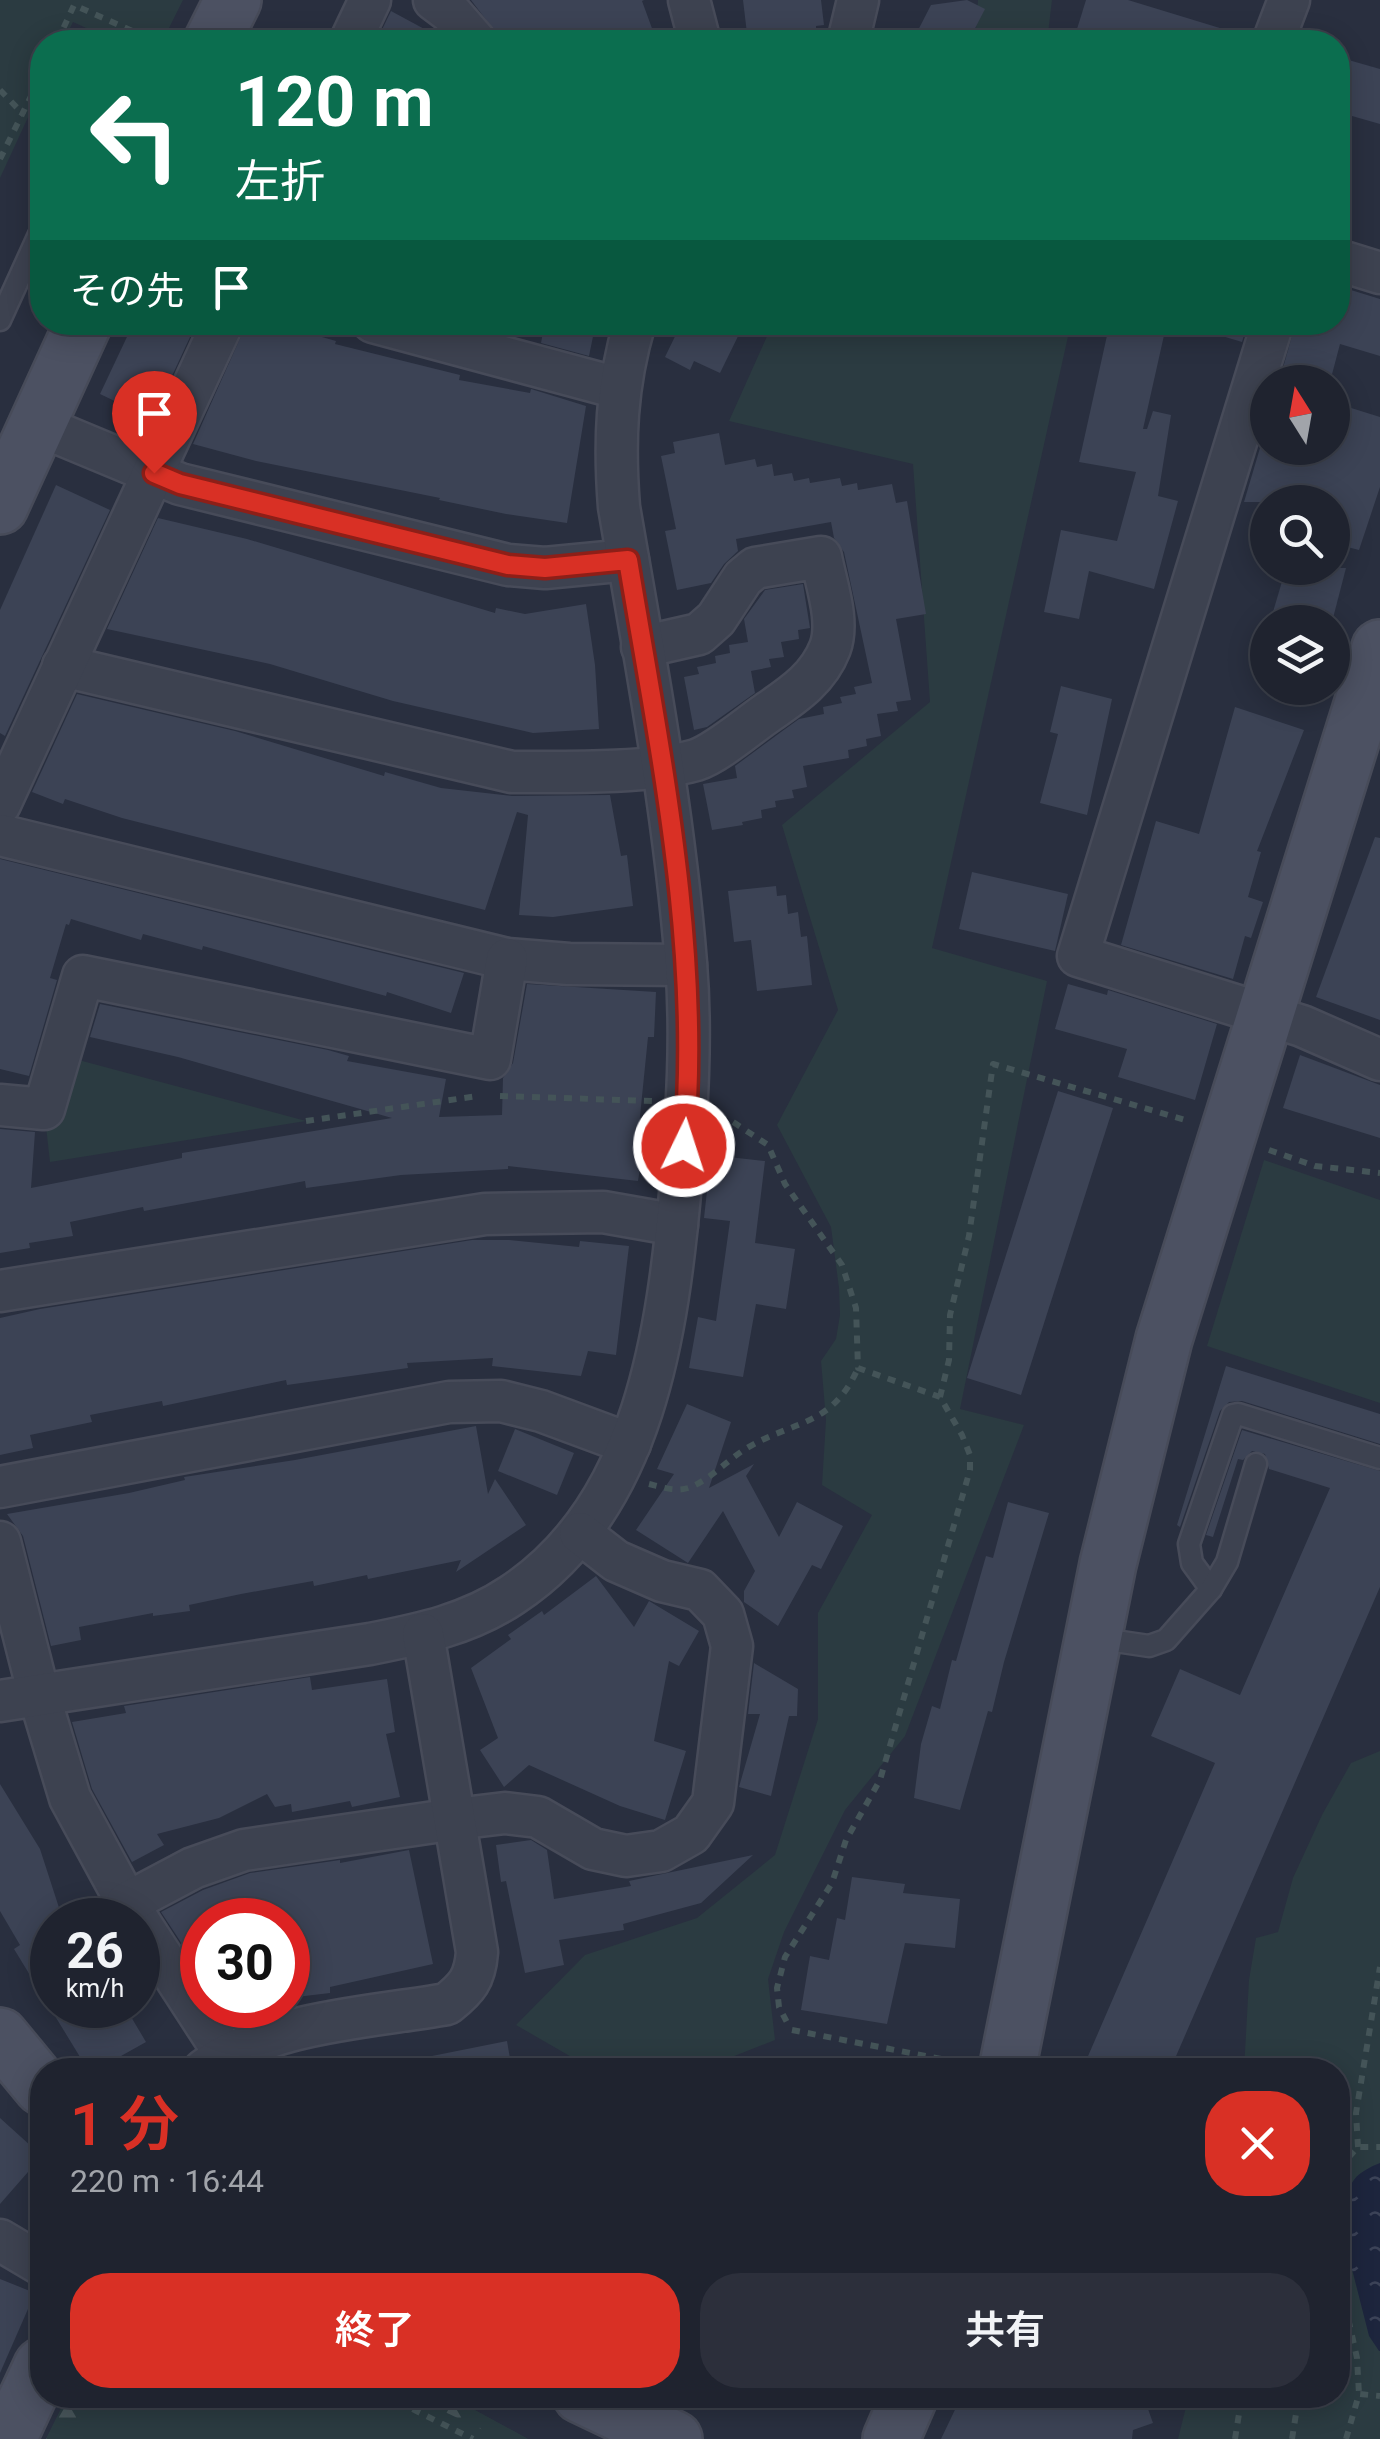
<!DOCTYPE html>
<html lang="ja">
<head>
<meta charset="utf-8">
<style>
  body { margin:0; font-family:Roboto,"Noto Sans JP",sans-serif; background:#2c2f3b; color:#f1f3f6; height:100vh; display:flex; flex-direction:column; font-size:38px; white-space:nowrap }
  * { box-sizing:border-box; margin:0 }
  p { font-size:32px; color:#a1a4aa }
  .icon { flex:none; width:55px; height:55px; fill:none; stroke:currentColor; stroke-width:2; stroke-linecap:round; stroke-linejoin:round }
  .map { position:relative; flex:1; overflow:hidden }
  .details { position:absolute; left:30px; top:2058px; width:1320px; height:350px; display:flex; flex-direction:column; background:#1f232f; border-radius:40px; box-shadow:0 5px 25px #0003,0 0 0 2px #3c404b }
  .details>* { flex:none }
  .banner { position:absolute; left:30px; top:30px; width:1320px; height:305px; border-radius:40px; box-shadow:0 5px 25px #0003,0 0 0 2px #3c404b; background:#0b6e4f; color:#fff; overflow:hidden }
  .needle { width:65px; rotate:349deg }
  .fabs { position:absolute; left:1250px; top:365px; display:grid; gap:20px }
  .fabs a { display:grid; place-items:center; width:100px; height:100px; border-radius:50%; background:#1f232f; box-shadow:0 5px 25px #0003,0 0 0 2px #3c404b; font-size:50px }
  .speed { position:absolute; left:30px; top:1898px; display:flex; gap:20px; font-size:50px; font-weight:700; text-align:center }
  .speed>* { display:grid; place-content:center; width:130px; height:130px; border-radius:50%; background:#1f232f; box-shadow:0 5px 25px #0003,0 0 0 2px #3c404b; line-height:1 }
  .speed small { font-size:25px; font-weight:400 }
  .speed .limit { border:15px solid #d22; background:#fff; color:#111 }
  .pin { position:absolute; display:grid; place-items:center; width:85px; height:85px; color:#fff; margin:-102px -42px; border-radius:50% 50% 50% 0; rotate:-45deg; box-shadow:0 0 10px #0007 }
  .pin .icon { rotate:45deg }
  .me { position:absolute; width:110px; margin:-55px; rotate:4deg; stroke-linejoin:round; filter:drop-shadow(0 0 8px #0008) }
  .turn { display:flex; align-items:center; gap:35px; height:210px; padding:0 40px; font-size:45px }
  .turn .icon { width:130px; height:130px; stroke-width:2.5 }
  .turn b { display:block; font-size:70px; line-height:85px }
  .then { display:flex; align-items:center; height:95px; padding:0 40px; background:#0003; gap:20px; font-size:38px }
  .round { display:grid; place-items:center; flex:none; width:105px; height:105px; border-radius:40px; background:#2c2f3b }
  .summary { display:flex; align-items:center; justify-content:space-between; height:170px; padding:0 40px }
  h1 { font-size:60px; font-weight:600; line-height:75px; color:#d93025 }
  .button { display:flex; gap:20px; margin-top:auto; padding:20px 40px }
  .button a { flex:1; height:115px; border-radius:40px; background:#d93025; color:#fff; font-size:40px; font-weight:600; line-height:115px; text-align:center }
  .button a+a { background:#2c2f3b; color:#f1f3f6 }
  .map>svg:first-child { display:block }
  .green { fill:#2b3b41 }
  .forest { fill:url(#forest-firs) }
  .water { fill:url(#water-ripples) }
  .building { fill:#3c4355 }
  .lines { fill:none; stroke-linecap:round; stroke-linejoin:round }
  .lane-casing { stroke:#474b59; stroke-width:25 }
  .street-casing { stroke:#474b59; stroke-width:45 }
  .secondary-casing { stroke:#474b59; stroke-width:60 }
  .path { stroke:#445458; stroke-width:6; stroke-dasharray:8 8; stroke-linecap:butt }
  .lane { stroke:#3d4250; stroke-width:20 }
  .street { stroke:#3d4250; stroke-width:40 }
  .secondary { stroke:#4c5162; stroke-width:55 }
  .route-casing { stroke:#8d1f18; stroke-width:25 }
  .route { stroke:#d93025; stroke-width:18 }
</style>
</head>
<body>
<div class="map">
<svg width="1380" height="2439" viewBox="0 0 1380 2439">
  <defs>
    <pattern id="forest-firs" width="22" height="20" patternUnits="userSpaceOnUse" patternTransform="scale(2.5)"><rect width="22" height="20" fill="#2b3b41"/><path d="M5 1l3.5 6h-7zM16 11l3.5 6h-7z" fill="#48565b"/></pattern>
    <pattern id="water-ripples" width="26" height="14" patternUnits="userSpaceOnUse" patternTransform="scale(2.5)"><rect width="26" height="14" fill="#1d253d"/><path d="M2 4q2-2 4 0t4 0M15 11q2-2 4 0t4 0" fill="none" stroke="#3c4358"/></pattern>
  </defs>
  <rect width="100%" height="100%" fill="#292f3f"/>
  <g class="green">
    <path d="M0,0H183L162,42H117L73,22L63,42H42V87L0,178Z"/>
    <path d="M978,0H1052L1047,42H975Z"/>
    <path d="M773,323H1071L932,948L1047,981L960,1409L1024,1425L905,1736L845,1810L784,1932L768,1979L775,2040L699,2070H594L516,2025L585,1955L697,1918L775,1855L818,1719V1613L872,1515L822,1485L826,1420L821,1361L836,1339L840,1315L839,1288L831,1227L777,1125L838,1010L782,825L930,702L913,464L729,421Z"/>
    <path d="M60,1055L306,1121L50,1162L44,1109Z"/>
    <path d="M1264,1160L1380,1200V1403L1207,1346Z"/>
    <path d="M1380,1751V2439H1178L1189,2395H1338V2070H1244L1249,1980L1256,1938L1278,1932L1293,1878L1322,1815L1351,1763Z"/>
    <path d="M68,2395H455L471,2408L528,2439H46Z"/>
  </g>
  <g class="forest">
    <path d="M68,2395H87L66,2439H46Z"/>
    <path d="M409,2395H455L471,2408L528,2439H502Z"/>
  </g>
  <path class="water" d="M1380,2163V2351H1379L1369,2336L1342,2230L1344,2213L1350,2211C1344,2184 1355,2173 1380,2163Z"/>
  <g class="building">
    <path d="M471,0H644L642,1L657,42H584L579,30L551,42H503Z"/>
    <path d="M743,0H821L824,25L816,26V34L748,42Z"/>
    <path d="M967,0L985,9L968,42H912L931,5Z"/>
    <path d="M1086,0H1128L1246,36L1245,42H1073Z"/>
    <path d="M391,11L441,38L445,42H376Z"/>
    <path d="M1338,57L1380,69V124L1338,112Z"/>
    <path d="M1338,286L1380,299V356L1340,344L1330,382H1279L1296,322H1338Z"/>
    <path d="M134,322H197L152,419L100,394Z"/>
    <path d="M545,322H596L589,356L541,343Z"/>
    <path d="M682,322H745L720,373L694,361L690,370L665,357Z"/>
    <path d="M1110,322H1167L1143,429H1147L1153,411L1171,415L1158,496L1178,501L1154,589L1089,571L1079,619L1044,612L1061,530L1117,541L1136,472L1079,462Z"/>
    <path d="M1203,322H1248L1242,342L1202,330Z"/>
    <path d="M246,325L285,335L287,327L336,341L335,344L460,375L459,380L530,393L531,389L586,406L567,523L506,514L439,500L440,498L256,461L193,444Z"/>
    <path d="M1332,402L1380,417V487L1359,550L1332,543V502H1244L1260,448H1332Z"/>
    <path d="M719,433L725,465L755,459L757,467L772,464L774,476L792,473L794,481L809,478L810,483L840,478L842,486L857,483L858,490L892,484L896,503L907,501L926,614L896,619L911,700L896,702L898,711L877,714L881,736L866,739L867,746L848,750L849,758L803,766L807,787L792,790L794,798L775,801L776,807L761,810L762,818L742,822L743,825L712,830L703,784L737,778L735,766L781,732L799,719L824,714L823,707L842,703L840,697L856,694L854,687L872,683L844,552L834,538L831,522L736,539L738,551L724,564L711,583L677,590L665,531L676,529L661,456L675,453L673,442Z"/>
    <path d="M56,485L110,510L5,736L0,733V610Z"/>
    <path d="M158,518L247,539L495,613L496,608L525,614L586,604L595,665L599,729L533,733L393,701L270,664L107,629Z"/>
    <path d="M1286,568H1346L1332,622H1270Z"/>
    <path d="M803,584L810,628L798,630L799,639L781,642L784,657L769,659L771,667L751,671L755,693L707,727L694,730L684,677L699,674L697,667L716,663L715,656L730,653L729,645L748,642L744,619L765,590Z"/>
    <path d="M1061,686L1112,699L1087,815L1040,803L1058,734L1050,732Z"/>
    <path d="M77,694L235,731L384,776L385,772L441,788L512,796L610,795L621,856L627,855L633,906L553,917L519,915L528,815L517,812L485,910L122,818L65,799L63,804L32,792Z"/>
    <path d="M1235,707L1304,730L1257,851L1261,852L1248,897L1263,902L1251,938L1245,936L1233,979L1121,945L1156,821L1199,834Z"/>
    <path d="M1375,837L1380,838V1020L1316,997Z"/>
    <path d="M0,859L464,973L451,1013L387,992L386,996L203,946L202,950L143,934L141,940L71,919L69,925L66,924L50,978L57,980L29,1076L0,1069Z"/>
    <path d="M972,872L1068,894L1055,951L959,929Z"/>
    <path d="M776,886L777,896L786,895L788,914L798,912L801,937L807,936L812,985L757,991L751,940L734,942L728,891Z"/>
    <path d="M527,984L656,992L654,1037H648L638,1136L645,1137L638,1181L508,1166V1169L401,1175L306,1188L305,1181L144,1211L143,1207L70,1222L73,1236L29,1243L30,1248L0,1253V1129L35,1132L31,1188L182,1158V1153L392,1118L178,1057L90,1037L100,1004L328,1050L349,1056L347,1061L446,1079L439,1117L502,1115L503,1078L513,1063Z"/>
    <path d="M1068,984L1107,995L1108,990L1217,1024L1195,1100L1118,1077L1127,1049L1055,1029Z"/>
    <path d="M1300,1055L1380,1085V1138L1283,1108Z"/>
    <path d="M1058,1091L1113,1108L1021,1395L967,1378Z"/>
    <path d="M711,1155L765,1161L755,1243L795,1249L786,1309L756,1304L743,1377L689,1368L698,1317L716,1321L730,1221L704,1218Z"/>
    <path d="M472,1240H509L579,1247L580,1241L629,1246L616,1355L588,1351L581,1376L492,1366L493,1358L407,1363L408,1368L287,1385L286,1380L163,1406L162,1401L90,1415L92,1422L30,1435L33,1448L0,1455V1318L40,1309Z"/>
    <path d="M1226,1366L1380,1414V1444L1242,1401L1229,1402L1220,1411L1180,1527L1177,1525Z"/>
    <path d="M687,1404L731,1422L709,1488L754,1464L746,1476L779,1537L797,1502L843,1526L821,1569L812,1565L778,1626L744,1602V1591L755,1571L723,1511L688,1563L636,1530L674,1474L657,1469Z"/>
    <path d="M476,1426L488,1494L495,1479L526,1525L456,1572L461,1560L368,1579L367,1575L314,1586L313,1581L241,1594L189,1605L190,1611L153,1616V1613L79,1627L81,1640L51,1646L23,1536L7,1514L129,1493L185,1480L184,1477L295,1460Z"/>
    <path d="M515,1429L574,1453L557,1495L498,1471Z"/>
    <path d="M1242,1430L1380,1471V1587L1170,2070H1082L1215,1763L1151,1736L1180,1669L1240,1695L1330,1488L1269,1469L1265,1454L1252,1451L1243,1460L1238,1459L1213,1537L1206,1535Z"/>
    <path d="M1008,1502L1049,1513L1004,1662L992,1712L988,1711L960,1810L914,1798L921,1744L932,1706L940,1709L952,1660L956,1661L986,1556L993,1558Z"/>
    <path d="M596,1576L634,1627L649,1601L699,1631L679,1666L669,1661L654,1741L686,1751L665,1820L620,1806L529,1765L504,1787L480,1750L498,1738L471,1668L511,1639L508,1635L542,1611L544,1615Z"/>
    <path d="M754,1663L798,1689L797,1716H789L771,1796L739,1787L760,1714H748Z"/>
    <path d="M310,1677L312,1690L387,1679L395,1732L386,1734L400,1797L352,1807L350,1801L292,1812L291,1804L275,1807L267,1794L219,1818L157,1834L164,1845L132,1862L92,1789L72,1722L126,1713L124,1706Z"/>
    <path d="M0,1784L40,1849L63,1920H52V2005H124L146,2042L96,2070H88L14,1949L20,1945L0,1911Z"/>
    <path d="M531,1840L547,1850L554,1899L631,1886L629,1881L753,1855L701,1903L623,1924L624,1930L559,1940L564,1965L525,1973L506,1881L501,1882L496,1845Z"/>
    <path d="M409,1850L433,1964L330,1987V1993L288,1998V1914L251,1920H202V1939L191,1947H184L161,1912L203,1890L250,1873L340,1860V1863Z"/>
    <path d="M852,1877L905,1884L903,1893L960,1899L955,1948L905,1943L887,2024L801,2010L810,1956L829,1960L837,1918L845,1920Z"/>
    <path d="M507,2041L512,2070H428L427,2057Z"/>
    <path d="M0,2118L42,2156L0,2204Z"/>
    <path d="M0,2279L35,2293L0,2373Z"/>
    <path d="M962,2395H1143L1153,2423L1133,2430L1132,2439H941Z"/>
  </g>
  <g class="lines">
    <g class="lane-casing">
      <g id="lane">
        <path d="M0,320L42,228"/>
        <path d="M1211,1589L1192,1563L1189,1544L1233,1415L1238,1414L1380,1458"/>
        <path d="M1095,1638L1149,1646L1166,1640L1211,1589L1227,1562L1256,1464"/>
      </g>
    </g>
    <g class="street-casing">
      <g id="street">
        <path d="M434,0L450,12L476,42"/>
        <path d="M689,0L700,42"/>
        <path d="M350,42L370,0"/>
        <path d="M848,42L858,0"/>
        <path d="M1273,42L1289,0"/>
        <path d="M1338,260L1380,273"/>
        <path d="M373,322L618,388"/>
        <path d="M1273,322L1078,956L1302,1026L1380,1060"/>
        <path d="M38,425L180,484L508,565L545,568L628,560"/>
        <path d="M63,666L512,772C563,772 648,774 696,760C717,753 748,726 767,713C793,695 818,679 830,648C840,621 826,584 821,557L755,568L743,578L716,619L699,634L642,647"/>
        <path d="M0,804L223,322"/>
        <path d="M0,835L507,959L569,964L686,965"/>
        <path d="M0,1105L44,1109L83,976L490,1059L507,959"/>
        <path d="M0,1291L485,1214L603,1212L677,1225"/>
        <path d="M0,1487L449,1402L501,1401L541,1411L630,1444"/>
        <path d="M0,1542L39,1695L70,1798L127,1903L225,2054"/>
        <path d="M0,1701L370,1644C421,1634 469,1624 512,1595C646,1507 668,1328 681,1183C687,1110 692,1037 686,963C674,811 645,658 619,507C614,443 616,385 635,322"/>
        <path d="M127,1903L193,1868L244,1850L455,1819L505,1813L538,1817L593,1849L626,1856L661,1851L691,1834L713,1803L732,1646L723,1614L700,1590L662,1581L616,1561L580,1533"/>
        <path d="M204,2070C270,2021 367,2018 447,2004C467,1988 475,1979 477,1952L423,1634"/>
        <path d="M0,2240L42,2265"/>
      </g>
    </g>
    <g class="secondary-casing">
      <g id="secondary">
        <path d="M212,42L233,0"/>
        <path d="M0,506L84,322"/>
        <path d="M0,2036L42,2087"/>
        <path d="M1007,2070L1108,1564L1164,1339L1380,648"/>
        <path d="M581,2395L674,2439"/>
        <path d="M8,2439L42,2366"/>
        <path d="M891,2439L910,2395"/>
      </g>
    </g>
    <g class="path">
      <path d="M57,42L74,5L157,42"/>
      <path d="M0,90L24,115"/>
      <path d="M0,159L42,74"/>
      <path d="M500,1096L653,1101"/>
      <path d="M718,1117L733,1122L768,1145L785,1184L842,1265L856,1308L858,1368L940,1397L962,1435L970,1455V1470L880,1780L846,1840L832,1883L785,1957L777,1988L779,2007L790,2028"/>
      <path d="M306,1121L478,1096"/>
      <path d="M1269,1150L1315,1166L1380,1173"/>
      <path d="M940,1397L949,1360L950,1315L969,1236L993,1064L1189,1121"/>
      <path d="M649,1484C661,1487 675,1492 688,1488C709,1481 727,1460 747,1448C794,1420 832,1427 858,1368"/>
      <path d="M792,2030L967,2064"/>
      <path d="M1358,2147L1356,2113L1380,1967"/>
      <path d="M1338,2169L1358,2147H1380"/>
      <path d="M1338,2273L1357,2358L1359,2394"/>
      <path d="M384,2395L473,2439"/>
      <path d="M1235,2439L1242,2395"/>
      <path d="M1292,2439L1299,2395"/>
      <path d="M1346,2439L1359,2394L1380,2396"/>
    </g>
    <use href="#lane" class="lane"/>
    <use href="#street" class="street"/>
    <use href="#secondary" class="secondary"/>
  </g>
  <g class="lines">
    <g class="route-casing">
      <path id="route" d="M154,473L180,484L508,565L545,568L628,560C660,753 702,950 684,1146"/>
    </g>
    <use href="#route" class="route"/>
  </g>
</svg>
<div class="fabs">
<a><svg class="needle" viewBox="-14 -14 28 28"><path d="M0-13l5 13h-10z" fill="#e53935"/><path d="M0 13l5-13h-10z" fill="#a1a4aa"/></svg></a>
<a><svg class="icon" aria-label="search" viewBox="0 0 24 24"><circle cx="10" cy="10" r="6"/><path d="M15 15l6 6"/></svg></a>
<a><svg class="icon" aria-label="layers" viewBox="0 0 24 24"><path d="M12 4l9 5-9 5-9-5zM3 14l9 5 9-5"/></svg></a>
</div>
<div class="speed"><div>26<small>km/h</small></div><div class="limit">30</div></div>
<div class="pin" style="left:154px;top:473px;background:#d93025"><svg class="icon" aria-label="arrive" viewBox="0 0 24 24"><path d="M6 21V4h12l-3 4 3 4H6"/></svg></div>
<svg class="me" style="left:684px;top:1146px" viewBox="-20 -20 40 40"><circle r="17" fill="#d93025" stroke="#fff" stroke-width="3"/><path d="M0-11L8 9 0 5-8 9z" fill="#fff"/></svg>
<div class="banner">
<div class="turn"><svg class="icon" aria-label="left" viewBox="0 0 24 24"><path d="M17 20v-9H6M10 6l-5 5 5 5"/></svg><div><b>120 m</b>左折</div></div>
<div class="then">その先<svg class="icon" aria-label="arrive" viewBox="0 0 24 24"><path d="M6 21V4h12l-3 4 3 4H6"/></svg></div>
</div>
<section class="details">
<div class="summary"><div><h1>1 分</h1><p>220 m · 16:44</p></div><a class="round" style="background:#d93025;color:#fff"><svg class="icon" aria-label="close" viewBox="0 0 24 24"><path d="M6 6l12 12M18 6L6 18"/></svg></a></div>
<div class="button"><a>終了</a><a>共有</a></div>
</section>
</div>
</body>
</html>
